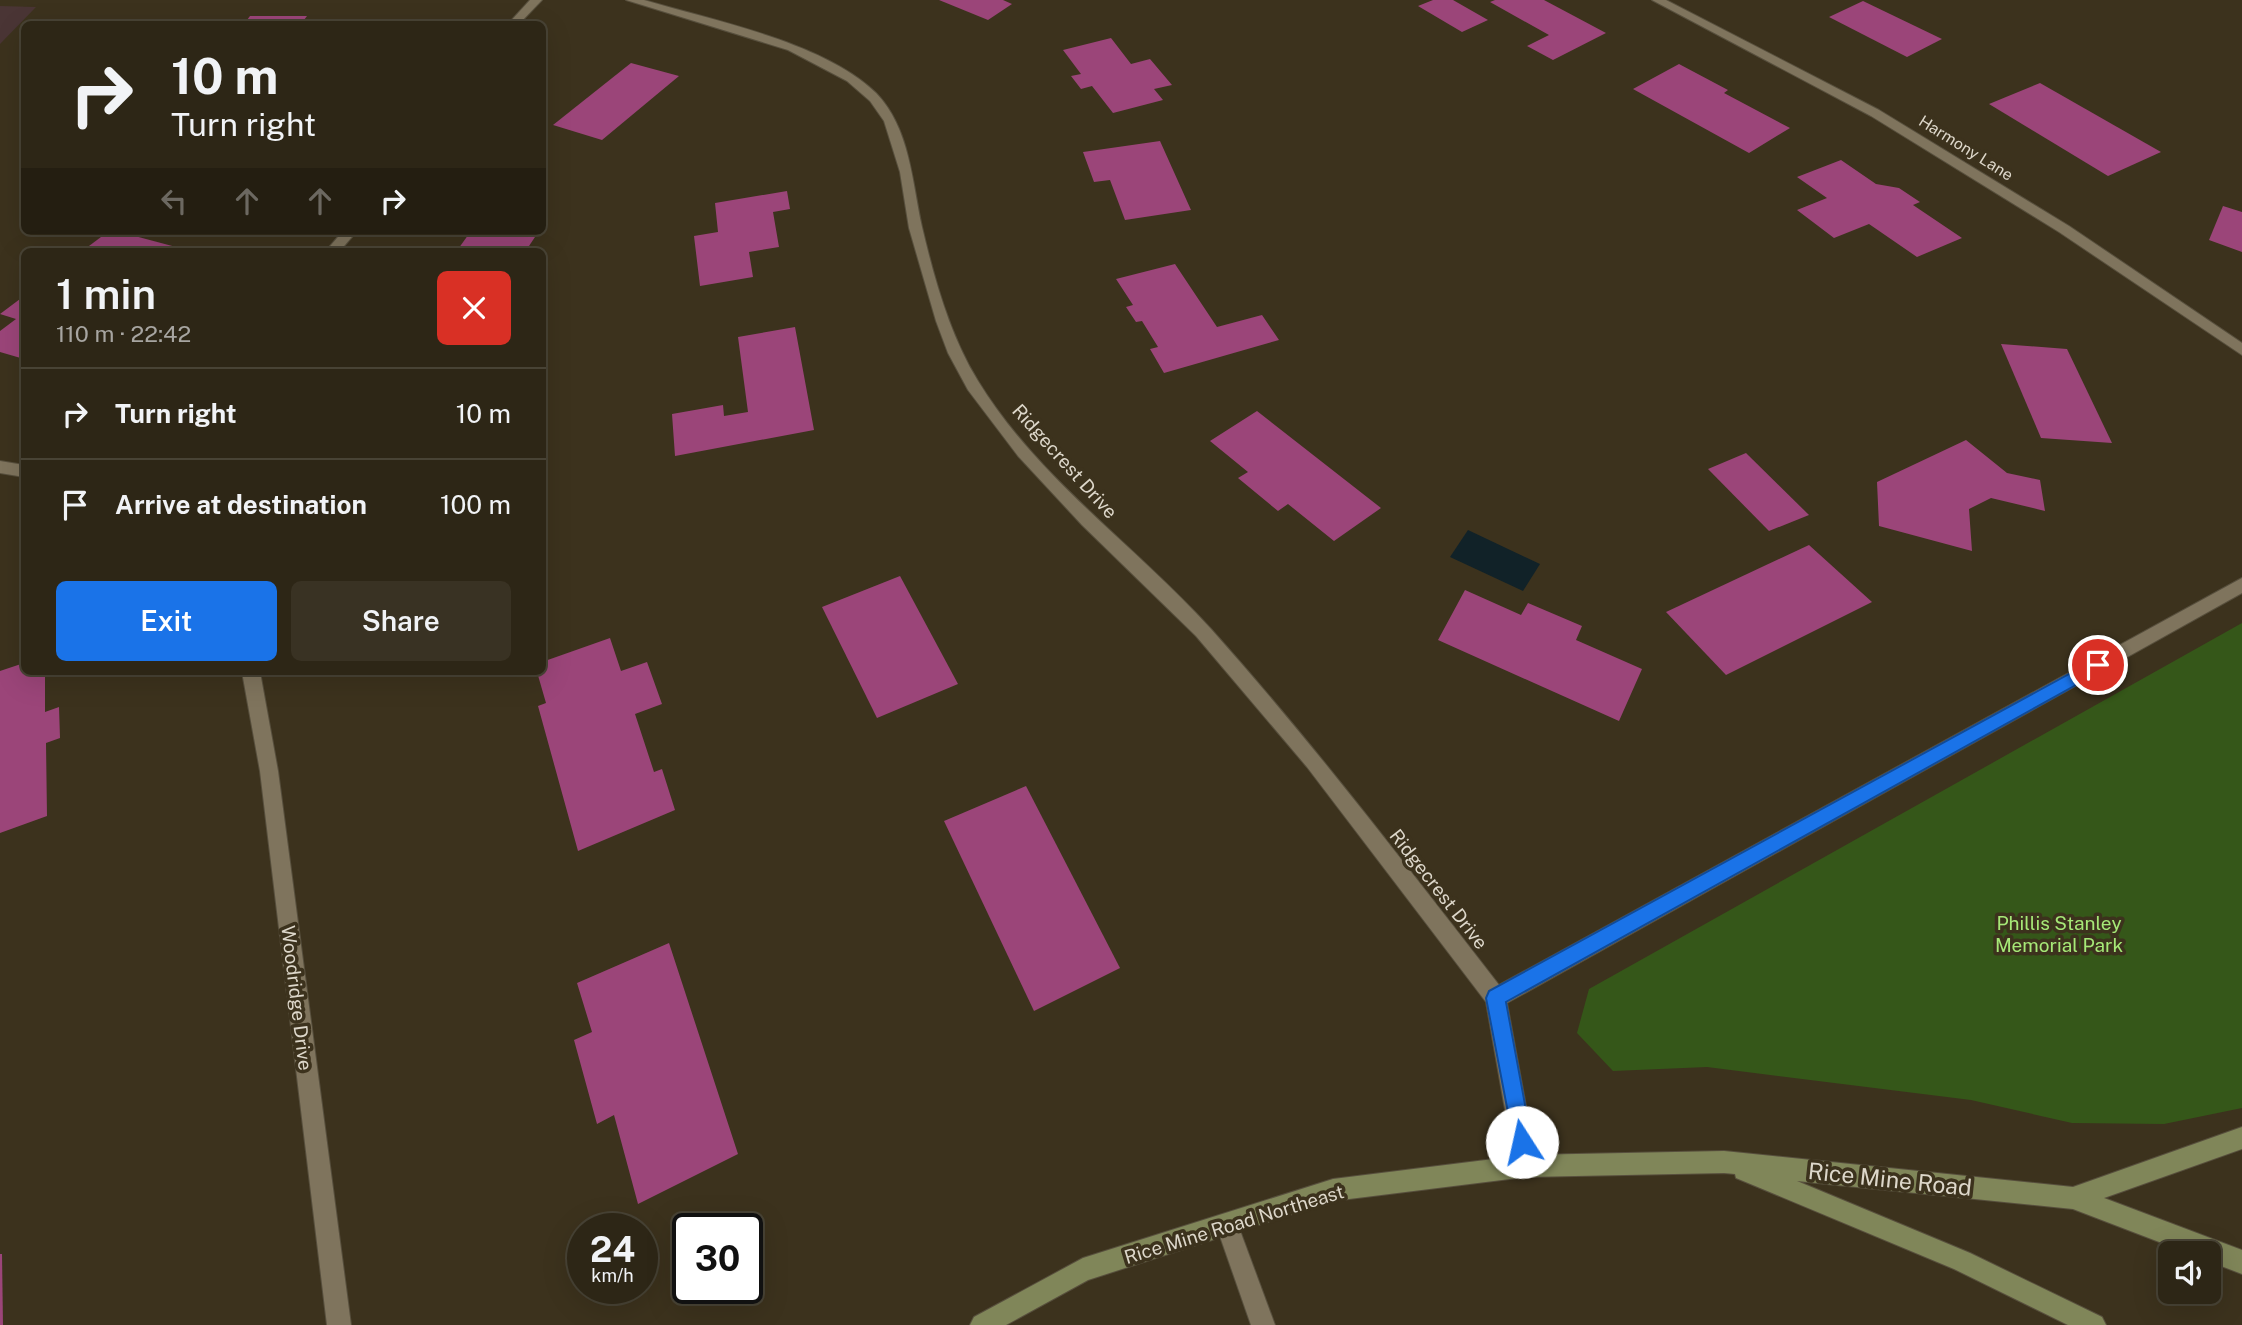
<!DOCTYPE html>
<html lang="en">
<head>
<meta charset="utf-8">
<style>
  body { margin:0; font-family:"Public Sans",sans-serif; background:#393223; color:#f1f3f6; height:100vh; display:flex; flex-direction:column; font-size:26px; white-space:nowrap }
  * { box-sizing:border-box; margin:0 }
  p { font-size:23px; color:#a7a5a1 }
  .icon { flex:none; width:38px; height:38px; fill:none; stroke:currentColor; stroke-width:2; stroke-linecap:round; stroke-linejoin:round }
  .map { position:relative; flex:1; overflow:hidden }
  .drawer { position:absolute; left:21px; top:248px; width:525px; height:427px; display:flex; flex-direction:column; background:#2d2616; border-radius:10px; box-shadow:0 7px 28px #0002,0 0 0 2px #484335 }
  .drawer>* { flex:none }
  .hud { position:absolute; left:21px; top:21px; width:525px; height:214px; border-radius:10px; box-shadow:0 7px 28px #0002,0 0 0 2px #484335; background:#2d2616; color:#f1f3f6; overflow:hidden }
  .buttons { position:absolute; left:2158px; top:1241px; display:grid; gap:14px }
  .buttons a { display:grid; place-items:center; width:63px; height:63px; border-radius:10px; background:#2d2616; box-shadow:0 7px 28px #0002,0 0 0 2px #484335; font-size:35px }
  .speed { position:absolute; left:567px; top:1213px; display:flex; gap:14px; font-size:35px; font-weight:700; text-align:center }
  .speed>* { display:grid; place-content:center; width:91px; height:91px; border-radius:50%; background:#2d2616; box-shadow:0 7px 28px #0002,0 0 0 2px #484335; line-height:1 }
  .speed small { font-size:18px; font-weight:400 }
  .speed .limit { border:4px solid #111; border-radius:10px; background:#fff; color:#111 }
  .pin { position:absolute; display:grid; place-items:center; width:60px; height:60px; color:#fff; margin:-30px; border:4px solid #fff; border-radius:50%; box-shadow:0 2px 7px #0007 }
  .me { position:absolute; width:77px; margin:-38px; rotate:350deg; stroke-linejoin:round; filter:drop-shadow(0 0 5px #0008) }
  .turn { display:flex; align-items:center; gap:24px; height:147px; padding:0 35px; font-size:32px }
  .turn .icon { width:91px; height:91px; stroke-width:2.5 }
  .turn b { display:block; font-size:49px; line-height:60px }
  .lanes { display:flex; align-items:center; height:66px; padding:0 35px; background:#0003; justify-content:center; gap:35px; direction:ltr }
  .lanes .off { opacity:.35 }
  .round { display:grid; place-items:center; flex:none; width:74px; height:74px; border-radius:10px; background:#393223 }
  .summary { display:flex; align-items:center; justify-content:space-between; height:119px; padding:0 35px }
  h1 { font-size:42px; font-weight:600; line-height:52px }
  .primary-button { display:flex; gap:14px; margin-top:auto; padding:14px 35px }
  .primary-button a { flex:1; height:80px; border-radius:10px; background:#1a73e8; color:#fff; font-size:28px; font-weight:600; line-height:80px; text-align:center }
  .primary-button a+a { background:#393223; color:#f1f3f6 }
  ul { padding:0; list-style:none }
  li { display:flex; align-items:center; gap:21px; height:91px; padding:0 35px; border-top:2px solid #484335 }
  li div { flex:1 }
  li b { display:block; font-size:26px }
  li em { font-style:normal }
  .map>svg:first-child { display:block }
  .commercial { fill:#4a3535 }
  .green { fill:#355719 }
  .water { fill:#112228 }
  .building { fill:#9b4579 }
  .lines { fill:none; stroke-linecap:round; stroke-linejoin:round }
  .lane-casing { stroke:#574f3d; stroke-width:2 }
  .street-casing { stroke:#574f3d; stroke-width:2 }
  .secondary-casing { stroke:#574f3d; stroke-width:2 }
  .lane { fill:#7f745d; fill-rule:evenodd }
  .street { fill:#7f745d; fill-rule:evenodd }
  .secondary { fill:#808659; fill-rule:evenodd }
  .route { fill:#1a73e8; stroke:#114b97; stroke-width:2 }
  .labels { text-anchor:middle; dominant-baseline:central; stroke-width:7; stroke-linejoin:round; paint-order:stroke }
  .far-street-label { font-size:16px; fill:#ddd7ca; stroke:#3c321d }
  .street-label { font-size:19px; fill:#ddd7ca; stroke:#3c321d }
  .park-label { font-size:19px; fill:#a6e877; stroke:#3c321d }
  .near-street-label { font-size:23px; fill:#ddd7ca; stroke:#3c321d }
</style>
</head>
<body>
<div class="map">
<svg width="2242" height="1325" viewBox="0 0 2242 1325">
  <rect width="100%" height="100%" fill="#3c321d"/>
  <path class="commercial" d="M0,6L36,7L0,44Z"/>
  <path class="green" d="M2242,623V1108L2164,1124L2072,1123L1971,1100L1707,1067L1613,1071L1577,1033L1589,989Z"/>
  <path class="water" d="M1468,530L1540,564L1523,591L1450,557Z"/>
  <g class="building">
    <path d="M939,0H1003L1012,4L988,20Z"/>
    <path d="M1433,0H1453L1488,20L1462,32L1418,6Z"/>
    <path d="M1495,0H1544L1606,33L1553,60L1527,46L1549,35L1490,2Z"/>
    <path d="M1863,1L1942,39L1907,57L1829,17Z"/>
    <path d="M250,16H307L301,24H244Z"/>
    <path d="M1111,38L1131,64L1150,59L1172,85L1154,89L1163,100L1113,113L1092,86L1081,89L1071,76L1081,74L1063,50Z"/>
    <path d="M631,63L679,76L602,140L553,125Z"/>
    <path d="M1679,64L1728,90L1724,93L1790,128L1749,153L1633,89Z"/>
    <path d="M2040,83L2161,152L2108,176L1989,104Z"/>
    <path d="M1160,141L1191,210L1125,220L1110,180L1094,182L1083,152Z"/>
    <path d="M1841,160L1876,184L1899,188L1920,202L1913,205L1962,238L1917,257L1869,224L1834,238L1797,210L1827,198L1797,177Z"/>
    <path d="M787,191L790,209L773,212L779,247L749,252L753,277L700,286L694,236L718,232L715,203Z"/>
    <path d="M2223,206L2242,212V252L2209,240Z"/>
    <path d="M109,231H116L176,247L170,252H81Z"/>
    <path d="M471,231H539L525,252H456Z"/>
    <path d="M1175,264L1217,327L1262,315L1279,340L1164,373L1150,349L1158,347L1142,321L1136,322L1126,307L1133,305L1116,279Z"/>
    <path d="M24,296V359L0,352V331L16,319L0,314Z"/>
    <path d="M795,327L814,430L675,456L672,414L723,405L724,416L748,412L738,337Z"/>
    <path d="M2001,344L2067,349L2112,443L2041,438Z"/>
    <path d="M1257,411L1381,508L1334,541L1288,504L1278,511L1238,478L1248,472L1210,441Z"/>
    <path d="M1966,440L2007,473L2040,480L2045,511L1991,498L1969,509L1972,551L1879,526L1877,482Z"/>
    <path d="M1746,453L1809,515L1769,531L1708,469Z"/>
    <path d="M1809,545L1872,602L1726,675L1666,612Z"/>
    <path d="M900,576L958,684L877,718L822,607Z"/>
    <path d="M1465,590L1521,615L1528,603L1582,626L1576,640L1642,669L1619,721L1438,640Z"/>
    <path d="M610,638L621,671L647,662L662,704L635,714L654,772L662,769L675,810L578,851L538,706L546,703L537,672H542V662Z"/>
    <path d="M24,663V672H45V712L59,707L60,738L46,743L47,816L0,833V671Z"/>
    <path d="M1026,786L1120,968L1034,1011L944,821Z"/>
    <path d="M669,943L738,1154L638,1204L614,1115L597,1124L574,1040L592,1032L577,983Z"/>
    <path d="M0,1254H2L3,1325H0Z"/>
  </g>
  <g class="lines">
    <g class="lane-casing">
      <path id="lane" d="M1227,1214L1235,1217L1275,1325H1251L1216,1225L1219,1217Z"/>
    </g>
    <g class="street-casing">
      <g id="street">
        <path d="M530,0H542L519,24H508Z"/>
        <path d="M626,0H644C714,21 824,42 876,93C910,128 912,182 922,227C934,278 950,336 978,381C1038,479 1135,545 1211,629C1313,743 1405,864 1499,985L2242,578V593L1507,1003L1537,1166L1534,1174L1526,1177L1518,1174L1515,1166L1486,1002L1307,767L1196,636L1082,525L1018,456L968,390L948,353L936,321L909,228L900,172L884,121L870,101L847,81L788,50Z"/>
        <path d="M1652,0H1666L1879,110L2069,226L2242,343V355L2059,232L1871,116Z"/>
        <path d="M343,231H357L339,252H325Z"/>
        <path d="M0,461L24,465V477L0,473Z"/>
        <path d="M242,672H260L278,771L351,1325H327L260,771Z"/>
      </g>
    </g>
    <g class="secondary-casing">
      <path id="secondary" d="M2242,1127V1149L2104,1198L2242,1250V1274L2208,1261V1253H2188L2073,1209L1797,1181L1970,1253L2102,1317L2106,1325H2068L1954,1269L1736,1178L1735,1174L1724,1173L1526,1177L1333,1201L1088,1280L1006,1325H970L974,1317L1083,1258L1333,1179L1526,1155L1724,1151L2073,1187Z"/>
    </g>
    <use href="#lane" class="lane"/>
    <use href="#street" class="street"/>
    <use href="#secondary" class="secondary"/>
  </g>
  <path class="route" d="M2098,658L2103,660L2106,665L2103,670L1506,1002L1532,1142L1529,1149L1522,1152L1515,1149L1486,998L1489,991Z"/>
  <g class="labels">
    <g class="far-street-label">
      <text transform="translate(1966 148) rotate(32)">Harmony Lane</text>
    </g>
    <g class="street-label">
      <text transform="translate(1065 461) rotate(48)">Ridgecrest Drive</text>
      <text transform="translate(1439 889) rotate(52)">Ridgecrest Drive</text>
      <text transform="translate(297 998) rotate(83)">Woodridge Drive</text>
      <text transform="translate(1234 1224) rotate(-17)">Rice Mine Road Northeast</text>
    </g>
    <g class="park-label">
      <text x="2059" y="923">Phillis Stanley<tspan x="2059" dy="22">Memorial Park</tspan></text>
    </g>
    <g class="near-street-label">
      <text transform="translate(1890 1179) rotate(6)">Rice Mine Road</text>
    </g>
  </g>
</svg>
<div class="buttons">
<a><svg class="icon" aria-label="sound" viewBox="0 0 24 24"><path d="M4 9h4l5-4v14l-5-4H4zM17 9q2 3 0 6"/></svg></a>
</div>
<div class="speed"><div>24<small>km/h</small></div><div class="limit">30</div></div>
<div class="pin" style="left:2098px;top:665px;background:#d93025"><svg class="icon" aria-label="arrive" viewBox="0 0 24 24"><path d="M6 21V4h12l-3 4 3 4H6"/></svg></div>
<svg class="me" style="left:1522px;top:1142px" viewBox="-20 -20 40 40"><circle r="19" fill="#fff"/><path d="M0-13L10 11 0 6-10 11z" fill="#1a73e8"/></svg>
<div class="hud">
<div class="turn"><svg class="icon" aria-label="right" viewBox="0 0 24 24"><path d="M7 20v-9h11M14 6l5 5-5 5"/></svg><div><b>10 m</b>Turn right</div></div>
<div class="lanes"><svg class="icon off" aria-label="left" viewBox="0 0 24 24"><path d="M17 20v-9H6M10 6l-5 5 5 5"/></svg><svg class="icon off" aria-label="ahead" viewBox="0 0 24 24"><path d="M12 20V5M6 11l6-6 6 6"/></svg><svg class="icon off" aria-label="ahead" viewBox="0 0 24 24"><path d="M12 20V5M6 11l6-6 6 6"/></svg><svg class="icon" aria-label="right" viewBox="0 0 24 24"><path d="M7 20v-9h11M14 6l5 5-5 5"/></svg></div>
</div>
<section class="drawer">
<div class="summary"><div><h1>1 min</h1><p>110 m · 22:42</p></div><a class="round" style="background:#d93025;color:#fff"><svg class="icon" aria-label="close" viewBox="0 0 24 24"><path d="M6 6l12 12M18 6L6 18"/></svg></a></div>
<ul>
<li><svg class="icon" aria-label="right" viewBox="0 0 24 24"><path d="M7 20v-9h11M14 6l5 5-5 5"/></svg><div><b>Turn right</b></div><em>10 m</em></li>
<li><svg class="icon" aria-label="arrive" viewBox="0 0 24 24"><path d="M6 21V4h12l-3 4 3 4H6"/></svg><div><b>Arrive at destination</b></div><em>100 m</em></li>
</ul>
<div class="primary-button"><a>Exit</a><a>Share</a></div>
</section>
</div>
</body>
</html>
